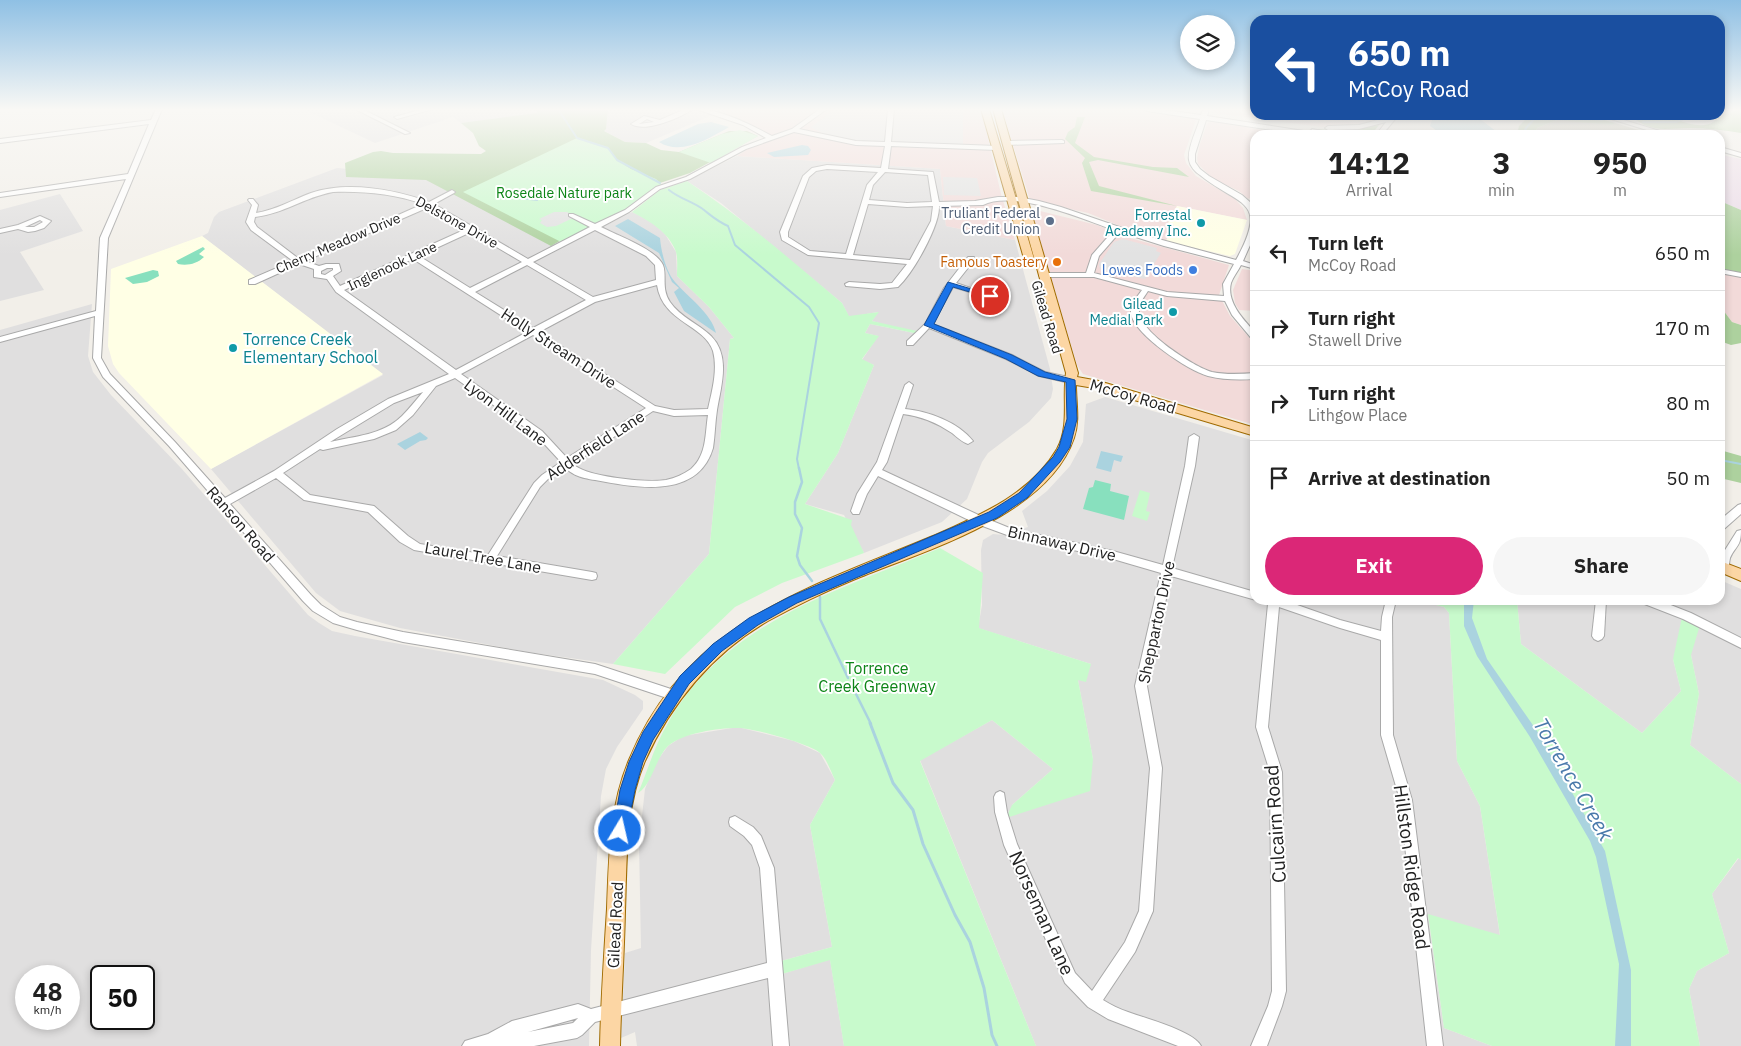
<!DOCTYPE html>
<html lang="en">
<head>
<meta charset="utf-8">
<style>
  body { margin:0; font-family:"IBM Plex Sans",sans-serif; background:#f6f6f6; color:#222; height:100vh; display:flex; flex-direction:column; font-size:19px; white-space:nowrap }
  * { box-sizing:border-box; margin:0 }
  p { font-size:16px; color:#767676 }
  .icon { flex:none; width:28px; height:28px; fill:none; stroke:currentColor; stroke-width:2; stroke-linecap:round; stroke-linejoin:round }
  .map { position:relative; flex:1; overflow:hidden }
  .drawer { position:absolute; left:1250px; top:130px; width:475px; height:475px; display:flex; flex-direction:column; background:#fff; border-radius:15px; box-shadow:0 2px 8px #0003 }
  .drawer>* { flex:none }
  .top-card { position:absolute; left:1250px; top:15px; width:475px; height:105px; border-radius:15px; box-shadow:0 2px 8px #0003; background:#1a4fa0; color:#fff; overflow:hidden }
  .controls { position:absolute; left:1180px; top:15px; display:grid; gap:10px }
  .controls a { display:grid; place-items:center; width:55px; height:55px; border-radius:50%; background:#fff; box-shadow:0 2px 8px #0003; font-size:25px }
  .speed { position:absolute; left:15px; top:965px; display:flex; gap:10px; font-size:25px; font-weight:700; text-align:center }
  .speed>* { display:grid; place-content:center; width:65px; height:65px; border-radius:50%; background:#fff; box-shadow:0 2px 8px #0003; line-height:1 }
  .speed small { font-size:12px; font-weight:400 }
  .speed .limit { border:2px solid #111; border-radius:8px; background:#fff; color:#111 }
  .pin { position:absolute; display:grid; place-items:center; width:42px; height:42px; color:#fff; margin:-21px; border:2px solid #fff; border-radius:50%; box-shadow:0 1px 5px #0007 }
  .me { position:absolute; width:55px; margin:-28px; rotate:9deg; stroke-linejoin:round; filter:drop-shadow(0 0 4px #0008) }
  .turn { display:flex; align-items:center; gap:18px; height:105px; padding:0 15px; font-size:22px }
  .turn .icon { width:65px; height:65px; stroke-width:2.5 }
  .turn b { display:block; font-size:35px; line-height:42px }
  .eta { display:flex; justify-content:space-evenly; align-items:center; height:85px; text-align:center }
  .eta b { font-size:30px; font-weight:800; line-height:35px }
  .primary-button { display:flex; gap:10px; margin-top:auto; padding:10px 15px }
  .primary-button a { flex:1; height:58px; border-radius:30px; background:#db2777; color:#fff; font-size:20px; font-weight:800; line-height:58px; text-align:center }
  .primary-button a+a { background:#f6f6f6; color:#222 }
  ul { padding:0; list-style:none }
  li { display:flex; align-items:center; gap:15px; height:75px; padding:0 15px; border-top:1px solid #e0e0e0 }
  li div { flex:1 }
  li b { display:block; font-size:19px }
  li em { font-style:normal }
  .map>svg:first-child { display:block }
  .residential { fill:#e0dfdf; fill-rule:evenodd }
  .commercial { fill:#f2dad9 }
  .industrial { fill:#ebdbe8 }
  .education { fill:#ffffe5 }
  .construction { fill:#c7c7b4 }
  .forest { fill:#add19e }
  .park { fill:#c8facc }
  .pitch { fill:#88e0be }
  .parking { fill:#e2e2e2 }
  .water { fill:#aad3df }
  .lines { fill:none; stroke-linecap:round; stroke-linejoin:round }
  .stream-far2 { stroke:#aad3df; stroke-width:2 }
  .stream-far1 { stroke:#aad3df; stroke-width:2.5 }
  .stream { stroke:#aad3df; stroke-width:3 }
  .minor-casing { stroke:#a9a9a9; stroke-width:2 }
  .major-casing { stroke:#a06b00; stroke-width:2 }
  .minor { fill:#fff; fill-rule:evenodd }
  .major { fill:#fcd6a4; fill-rule:evenodd }
  .route { fill:#1a73e8; stroke:#114b97 }
  .service-dot { fill:#5c6f8a; stroke:#fff; stroke-width:2 }
  .culture-dot { fill:#0f9aa8; stroke:#fff; stroke-width:2 }
  .food-dot { fill:#e8710a; stroke:#fff; stroke-width:2 }
  .shop-dot { fill:#3f7fe0; stroke:#fff; stroke-width:2 }
  .labels { text-anchor:middle; dominant-baseline:central; stroke-width:4; stroke-linejoin:round; paint-order:stroke }
  .far-park-label { font-size:14px; fill:#0c8416; stroke:#fff }
  .far-service-label { font-size:14px; fill:#4e5e75; stroke:#fff; text-anchor:end }
  .far-culture-label { font-size:14px; fill:#0d838f; stroke:#fff; text-anchor:end }
  .far-street-label { font-size:14px; fill:#222; stroke:#fff }
  .far-food-label { font-size:14px; fill:#c56008; stroke:#fff; text-anchor:end }
  .far-shop-label { font-size:14px; fill:#366cbe; stroke:#fff; text-anchor:end }
  .culture-label { font-size:16px; fill:#0d838f; stroke:#fff; text-anchor:start }
  .street-label { font-size:16px; fill:#222; stroke:#fff }
  .park-label { font-size:16px; fill:#0c8416; stroke:#fff }
  .near-street-label { font-size:19px; fill:#222; stroke:#fff }
  .near-water-label { font-size:21px; font-style:italic; fill:#4a7aab; stroke:#fff }
</style>
</head>
<body>
<div class="map">
<svg width="1741" height="1046" viewBox="0 0 1741 1046">
  <rect width="100%" height="100%" fill="#f2efe9"/>
  <g class="residential">
    <path d="M303,109H536L538,113L461,123L453,117L375,143Z"/>
    <path d="M608,109H727L646,143L625,142L603,130L606,129Z"/>
    <path d="M737,156L940,169L946,226L1015,240L1050,369L1053,389L1051,398L1029,422L988,453L982,462L967,499L942,522L864,553L844,515L805,504L838,453L874,365L862,360L878,336L865,333L870,324L914,333L872,321L878,312L849,317L842,303L773,246L721,203L687,181Z"/>
    <path d="M337,168L432,176L567,245L632,212L651,221L665,234L676,252L677,276L709,307L734,338L730,339L709,554L613,664L527,652L400,628L340,611L316,593L211,469L383,375L202,236L208,233L214,217L219,212Z"/>
    <path d="M60,194L83,231L20,252L44,290L0,301V210Z"/>
    <path d="M92,304L88,356L93,372L111,395L182,469L308,615L319,623L332,631L355,636L603,680L635,695L643,701V709L617,747L606,769L601,796L591,950L589,1046H0V330ZM26,976H69V1019H26ZM101,976H144V1019H101Z"/>
    <path d="M1105,397L1255,441V600H1416L1444,607L1449,613L1457,761L1480,806L1500,936L1428,915L1444,1028L1492,1046H1036L920,760L992,720L1053,769L1012,805L1093,759L1078,680L1091,664L978,628L982,605L981,550L983,540L993,534L1004,535L1028,527L1022,511L1047,491L1070,466L1083,442L1086,404Z"/>
    <path d="M1720,580L1741,589V784L1690,745L1699,694L1691,655L1673,659L1681,691L1642,733L1521,644L1517,600H1720Z"/>
    <path d="M738,727L794,741L820,753L835,780L810,825L832,947L781,961L782,974L830,959L844,1046H637L635,1032L621,1038L625,953L641,948L639,843L645,789L654,765L668,746L683,736Z"/>
    <path d="M1739,858L1741,860V1046H1700L1689,989L1697,971L1729,953L1712,894Z"/>
  </g>
  <g class="commercial">
    <path d="M727,109H981L1001,194L1015,240L946,226L940,169L737,156L748,149L775,138L741,121L715,114Z"/>
    <path d="M1002,109H1135L1193,118L1196,120L1184,155L1186,163L1196,176L1235,199L1243,208L1247,220L1177,206L1169,223L1174,224L1166,241L1135,232L1088,213L1030,200Z"/>
    <path d="M1212,109H1255V115H1390L1361,124L1322,127L1213,113Z"/>
    <path d="M1210,121L1291,135H1255V195L1248,199L1239,191L1213,179L1198,164L1197,158L1200,144L1207,124Z"/>
    <path d="M1036,210L1097,225L1130,238L1229,265L1219,295L1230,316L1255,344V425L1083,374L1077,365L1032,214Z"/>
    <path d="M1242,269L1255,271V311L1239,310L1235,303L1233,290Z"/>
    <path d="M1720,271L1741,275V325L1732,322L1720,306Z"/>
  </g>
  <path class="industrial" d="M1722,155L1741,159V210L1720,201Z"/>
  <g class="education">
    <path d="M1177,206L1247,220L1235,254L1230,256L1166,241L1174,225L1168,223Z"/>
    <path d="M202,236L383,374L211,469L119,373L113,364L108,346L111,269Z"/>
  </g>
  <path class="construction" d="M1571,119L1612,125L1615,123L1655,135H1535L1537,128L1557,120Z"/>
  <g class="forest">
    <path d="M536,109H608L606,129L604,131L625,142L646,143L661,150L679,152L729,131H747L758,136L690,173L660,183L551,246L426,180L346,177L345,163L373,152L381,151L393,153L481,154L486,151L479,146L473,133L461,123L537,113Z"/>
    <path d="M1741,110V133C1724,130 1707,128 1690,128C1665,128 1651,134 1630,115H1674V118C1683,123 1703,129 1713,122C1722,114 1728,112 1741,110Z"/>
    <path d="M1530,115H1586L1615,123L1612,125L1557,120L1537,128L1535,135H1517L1519,126Z"/>
    <path d="M1077,117H1085L1075,143L1094,157L1153,167L1177,168L1189,177L1098,160L1089,162L1099,186L1177,206L1091,191L1082,163L1085,158L1065,139L1068,132L1075,127Z"/>
    <path d="M1379,125L1371,135H1351L1308,129L1339,130Z"/>
    <path d="M1720,201L1741,210V273L1720,269Z"/>
    <path d="M1720,306L1732,322L1741,325V343L1731,345L1720,341Z"/>
    <path d="M1720,450L1741,456V483L1720,478Z"/>
  </g>
  <g class="park">
    <path d="M740,130L758,136L711,163L679,152L722,134Z"/>
    <path d="M577,138L608,148L617,160L631,169L656,179L663,186L627,211L565,244L463,192Z"/>
    <path d="M687,181C742,217 792,261 842,303L849,316L879,312L872,321L917,331L914,333L870,324L865,333L879,336L862,359L874,365L838,453L805,504L852,520L851,525L864,553L782,583L735,607L665,674L613,664L709,554L730,339L734,338L709,307L677,276C677,269 678,259 676,252C669,232 649,221 632,212L660,190Z"/>
    <path d="M1140,490L1150,493L1146,511L1150,512L1147,521L1132,516Z"/>
    <path d="M940,548L983,573L979,628L1091,664L1086,682L1078,680L1093,759L1090,791L1006,818L1012,805L1053,769L992,720L920,761L1036,1046H844L830,960L782,974L781,961L832,947L810,825L835,780C831,772 827,759 820,753C811,744 750,727 737,728C718,728 683,733 668,746C655,759 652,785 638,793C648,770 655,744 668,723C726,621 838,591 940,548Z"/>
    <path d="M1416,600L1440,603L1441,600H1517L1521,644L1642,733L1681,691L1673,659L1682,617L1700,625L1691,655L1699,694L1690,745L1741,784V860L1738,858L1712,894L1729,953L1697,971L1689,989L1700,1046H1492L1444,1028L1428,914L1500,935L1480,806L1457,761L1449,613L1444,607Z"/>
  </g>
  <g class="pitch">
    <path d="M203,247L205,249L199,254L204,257C197,264 187,266 178,264L176,261Z"/>
    <path d="M153,270L158,271L159,276L147,282L133,284L125,278Z"/>
    <path d="M1095,480L1111,484L1110,491L1129,496L1124,520L1083,509L1089,488L1093,487Z"/>
  </g>
  <g class="parking">
    <path d="M835,109H963V147L851,143L833,139L811,127Z"/>
    <path d="M943,177L977,178L981,196L944,195Z"/>
    <path d="M554,212H567L575,217L556,226L547,227L540,223L542,220L539,219Z"/>
    <path d="M1123,239L1157,248L1156,251L1161,253L1152,267L1147,266L1144,272L1149,274L1145,279L1100,269L1099,264L1114,242Z"/>
  </g>
  <g class="water">
    <path d="M1438,115L1476,116L1501,135H1443L1430,126L1433,117Z"/>
    <path d="M711,122L729,127C708,139 681,156 659,142L698,124Z"/>
    <path d="M802,145L808,146L811,150L808,155L774,157L767,153Z"/>
    <path d="M628,219L660,238C661,251 666,272 675,282C688,297 712,314 716,333L684,311L674,292L679,288L672,282L659,253L615,226Z"/>
    <path d="M420,432L428,438L426,440L420,441L405,450L397,444Z"/>
    <path d="M1101,451L1123,456L1121,462L1114,460L1111,472L1096,468Z"/>
    <path d="M1464,600H1474L1472,618L1487,659L1539,734L1605,851L1631,970V1046H1615L1619,964L1596,857L1590,841L1530,737L1477,656L1464,626Z"/>
  </g>
  <g class="lines">
    <g class="stream-far2">
      <path d="M558,109L577,138L608,148L617,160L660,183"/>
      <path d="M1572,115L1602,120"/>
      <path d="M1643,122H1676L1694,115"/>
      <path d="M1523,135L1526,128L1538,115"/>
      <path d="M669,190C680,199 694,202 704,210C714,218 717,221 728,226L735,245L809,307L819,323L797,459L799,469"/>
      <path d="M506,196L537,200"/>
      <path d="M1720,460L1741,464"/>
    </g>
    <g class="stream-far1">
      <path d="M799,468L802,482L795,502V514L802,528L797,556L800,565L812,581"/>
      <path d="M820,597V619L848,678"/>
      <path d="M854,690L871,724"/>
    </g>
    <path class="stream" d="M870,723L893,783L913,810L923,844L955,915L970,942L984,988L992,1035L997,1046"/>
    <g class="minor-casing">
      <g id="minor">
        <path d="M156,109H162L108,238L101,358L110,374L175,442L225,498L274,471L337,429L388,399L449,374L336,292L327,279L314,277V269L299,264L255,284H249V280L293,261L251,230L246,222L252,205L248,200L249,199H253L258,205L256,213C276,210 292,200 311,193C347,181 394,189 429,202L452,190L455,192L454,193L434,204L528,259L590,227L569,216V214H573L595,224L625,210L656,187L686,177L742,147L766,138L743,125L696,109C721,109 751,125 772,136L792,129L820,109H827L799,129L856,141L885,142L888,109H894L891,142L997,146L1000,148L997,150L891,146L888,169L933,172L939,202L975,201L998,197H1018L1039,201L1061,207L1140,234L1236,260C1270,198 1239,207 1200,175C1195,172 1190,166 1189,160C1187,149 1197,129 1200,119L1147,111L1144,109H1157L1201,115L1203,109H1209L1207,116L1310,132L1312,129L1343,135H1306L1206,120L1195,154V162L1200,169L1209,176L1242,195L1251,203L1255,210V234L1243,261L1255,265V269L1241,265C1238,271 1233,277 1231,283C1226,302 1244,320 1255,332V339H1252L1232,315L1225,301L1167,296L1148,291C1144,297 1138,305 1139,312C1140,332 1194,367 1212,372C1226,375 1241,374 1255,373V379C1239,380 1224,380 1208,376C1188,370 1136,336 1131,314C1130,305 1137,297 1142,290L1094,277H1040L1039,275L1043,273H1086L1092,255L1114,230C1083,219 1013,189 983,205L939,206C940,226 913,273 898,287L880,289L846,286L845,284L849,282L880,284L892,283L907,264L808,255L782,240L780,232L803,176L812,168L827,165L881,168L885,146L856,145L794,132L746,149L690,179L660,189L629,212L601,227C616,235 656,249 663,265C667,275 661,289 670,302C680,317 699,324 711,336C731,356 721,386 717,410C715,423 715,435 713,448C699,496 644,489 606,482C592,479 576,479 566,468L548,479L540,487L497,556L592,572L596,573L597,576L596,579L592,580L414,550L400,542L368,512L304,500L276,478L230,504L311,595L321,605L340,617L357,622L403,632L595,664L677,691L679,695L677,699L673,700L595,674L403,642L357,630L333,623L313,611L303,601L169,446L103,377L93,358L95,316L0,342V337L96,311L100,238L126,179L0,197V193L128,174L149,124L0,143V139L151,120ZM827,169L878,172L867,185L846,254L810,251L788,237V232L809,177L816,171ZM885,172L928,175L932,202L907,203L869,200L873,185ZM333,192C363,191 395,194 423,204L299,259L257,227L254,222L255,217C283,214 305,197 333,192ZM868,204L907,207L933,206L931,221L910,260L853,255ZM429,207L466,229L340,286L333,276L341,271L339,264H326L319,266L305,261ZM595,230L646,256L655,265L656,280L593,297L533,262ZM471,232L522,262L470,288L419,256ZM1120,232L1164,246L1234,264L1223,284L1224,296L1167,292L1094,273L1099,256ZM413,259L527,332L456,370L344,290ZM527,265L586,300L533,328L475,292ZM327,268H333V270L325,275L321,274V271ZM657,285C663,323 704,324 713,351C718,370 712,391 708,409L674,410L655,406L539,332L595,302ZM533,335L646,408L567,458L542,431L461,374ZM455,378L536,435L561,462L542,475L534,483L488,555L420,544L408,536L374,506L310,495L283,473L320,449L323,450L374,439L396,430L413,415L436,386ZM423,392C416,400 410,408 402,416C383,435 355,436 330,442L394,403ZM653,411L674,416L708,415C705,434 707,455 691,469C684,474 675,478 666,480C648,483 585,477 573,464Z"/>
        <path d="M355,109H362L410,133L405,134Z"/>
        <path d="M424,109H433L397,119L394,117Z"/>
        <path d="M685,109H693C680,118 645,133 631,124L644,116L660,120ZM647,119L654,122L639,124Z"/>
        <path d="M1598,115H1607L1673,135H1663Z"/>
        <path d="M1393,116L1396,118L1382,135H1376L1386,122L1359,129L1328,130L1325,128L1328,126L1359,125Z"/>
        <path d="M1062,140L1064,141V143L1007,145L1004,143L1007,141Z"/>
        <path d="M1720,147L1741,153V157L1720,151Z"/>
        <path d="M40,216L51,221L44,228L35,231L28,232L18,229L0,233V229L18,225ZM40,220L43,222L34,227H25Z"/>
        <path d="M968,257H974L975,259L956,283L994,296L990,298L953,287L933,324L1012,355L1045,372L1073,378L1074,380L1073,382L1070,383L1039,376L1006,359L929,328L913,345H907V341L925,324L944,288Z"/>
        <path d="M1720,269L1741,273V277L1720,273Z"/>
        <path d="M909,382L913,385L905,409C928,411 958,422 973,441L968,444C962,442 957,437 952,433C937,423 921,416 903,414L887,462L882,470L985,518L1012,529L1113,551L1163,565L1185,466L1189,437L1194,434L1199,437L1195,466L1172,568L1255,592L1256,600L1171,576L1147,686L1162,768L1153,911L1135,952L1103,1000C1111,1005 1119,1009 1128,1012C1144,1018 1194,1031 1201,1046H1178L1108,1019L1088,1007L1065,983L1004,845L995,812L994,797L996,793L1000,791L1004,793L1007,812L1017,844L1075,973L1092,991L1125,942L1139,911L1150,768L1135,686L1161,573L1113,559L1007,535L977,524L878,476L867,494L859,514H853L851,511L857,494L877,462L905,385Z"/>
        <path d="M1741,504V514L1724,529L1720,530V520L1738,505Z"/>
        <path d="M1741,530C1741,547 1736,545 1730,558C1729,562 1729,567 1728,571H1720V558L1737,531Z"/>
        <path d="M1265,600H1283L1340,620L1381,631L1382,617L1386,600H1396L1392,617L1393,735L1412,800L1443,1046H1427L1400,800L1381,735V640L1340,628L1279,607L1268,727L1282,772L1286,991L1282,1006L1267,1046H1251L1268,1006L1272,991L1270,772L1256,727L1268,604Z"/>
        <path d="M1596,600H1606L1604,636L1602,639L1598,641L1594,639L1592,636Z"/>
        <path d="M1641,600H1658L1691,613L1741,638V648L1683,619L1642,603Z"/>
        <path d="M735,816L753,827L761,836L774,868L789,1046H773L768,978L595,1022L582,1035L577,1038L534,1046H462L465,1041L488,1034L512,1021L578,1004L591,1009L767,963L760,868L752,845L744,836L730,826L729,822L730,818ZM578,1018L573,1023L528,1032Z"/>
      </g>
    </g>
    <g class="major-casing">
      <g id="major">
        <path d="M981,109H989L1035,262L1034,264H1026L1025,262Z"/>
        <path d="M993,109H1001L1078,373L1077,377L1099,381L1255,428V436L1094,388L1076,385C1076,403 1080,421 1074,438C1047,517 922,551 853,580C824,592 795,606 768,621C713,653 671,703 645,761C625,807 627,862 625,911C624,956 621,1001 620,1046H600C601,1000 604,955 607,909C609,859 609,807 629,760C686,620 813,587 940,533C983,514 1032,492 1057,449C1070,425 1062,398 1066,373Z"/>
        <path d="M1720,561L1741,569V581L1720,572Z"/>
      </g>
    </g>
    <use href="#minor" class="minor"/>
    <use href="#major" class="major"/>
  </g>
  <linearGradient id="sky" x2="0" y2="1"><stop stop-color="#8fc0e4"/><stop offset="0.43" stop-color="#f9f8f5"/><stop offset="1" stop-color="#f9f8f5" stop-opacity="0"/></linearGradient>
  <rect width="1741" height="255" fill="url(#sky)"/>
  <path class="route" d="M948,282L995,296L990,298L953,287L934,324L1012,355L1045,372L1075,380L1077,419L1070,447L1060,462L1027,498L997,518L797,603L758,625L722,651L689,684L653,740L643,762L635,790L627,831L625,836L620,838L615,836L613,831L620,790L629,762L643,732L680,676L713,644L749,618L789,597L989,512L1019,493L1053,457L1059,447L1067,419L1066,382L1038,376L1006,359L924,325Z"/>
  <circle class="service-dot" cx="1050" cy="221" r="5"/>
  <g class="culture-dot">
    <circle cx="1201" cy="223" r="5"/>
    <circle cx="1173" cy="312" r="5"/>
    <circle cx="233" cy="348" r="5"/>
  </g>
  <circle class="food-dot" cx="1057" cy="262" r="5"/>
  <circle class="shop-dot" cx="1193" cy="270" r="5"/>
  <g class="labels">
    <g class="far-park-label">
      <text x="564" y="193">Rosedale Nature park</text>
    </g>
    <g class="far-service-label">
      <text x="1040" y="213">Truliant Federal<tspan x="1040" dy="16">Credit Union</tspan></text>
    </g>
    <g class="far-culture-label">
      <text x="1191" y="215">Forrestal<tspan x="1191" dy="16">Academy Inc.</tspan></text>
      <text x="1163" y="304">Gilead<tspan x="1163" dy="16">Medial Park</tspan></text>
    </g>
    <g class="far-street-label">
      <text transform="translate(457 222) rotate(29)">Delstone Drive</text>
      <text transform="translate(338 243) rotate(-23)">Cherry Meadow Drive</text>
      <text transform="translate(392 266) rotate(-25)">Inglenook Lane</text>
      <text transform="translate(1047 317) rotate(73)">Gilead Road</text>
    </g>
    <g class="far-food-label">
      <text x="1047" y="262">Famous Toastery</text>
    </g>
    <g class="far-shop-label">
      <text x="1183" y="270">Lowes Foods</text>
    </g>
    <g class="culture-label">
      <text x="243" y="339">Torrence Creek<tspan x="243" dy="18">Elementary School</tspan></text>
    </g>
    <g class="street-label">
      <text transform="translate(559 348) rotate(33)">Holly Stream Drive</text>
      <text transform="translate(1133 396) rotate(16)">McCoy Road</text>
      <text transform="translate(506 412) rotate(37)">Lyon Hill Lane</text>
      <text transform="translate(595 445) rotate(-33)">Adderfield Lane</text>
      <text transform="translate(241 524) rotate(49)">Ranson Road</text>
      <text transform="translate(1062 543) rotate(13)">Binnaway Drive</text>
      <text transform="translate(483 557) rotate(10)">Laurel Tree Lane</text>
      <text transform="translate(1156 622) rotate(-78)">Shepparton Drive</text>
      <text transform="translate(615 925) rotate(-87)">Gilead Road</text>
    </g>
    <g class="park-label">
      <text x="877" y="668">Torrence<tspan x="877" dy="18">Creek Greenway</tspan></text>
    </g>
    <g class="near-street-label">
      <text transform="translate(1275 824) rotate(-94)">Culcairn Road</text>
      <text transform="translate(1412 867) rotate(82)">Hillston Ridge Road</text>
      <text transform="translate(1042 913) rotate(66)">Norseman Lane</text>
    </g>
    <g class="near-water-label">
      <text transform="translate(1574 779) rotate(60)">Torrence Creek</text>
    </g>
  </g>
</svg>
<div class="controls">
<a><svg class="icon" aria-label="layers" viewBox="0 0 24 24"><path d="M12 4l9 5-9 5-9-5zM3 14l9 5 9-5"/></svg></a>
</div>
<div class="speed"><div>48<small>km/h</small></div><div class="limit">50</div></div>
<div class="pin" style="left:990px;top:296px;background:#d93025"><svg class="icon" aria-label="arrive" viewBox="0 0 24 24"><path d="M6 21V4h12l-3 4 3 4H6"/></svg></div>
<svg class="me" style="left:620px;top:831px" viewBox="-20 -20 40 40"><circle r="17" fill="#1a73e8" stroke="#fff" stroke-width="3"/><path d="M0-11L8 9 0 5-8 9z" fill="#fff"/></svg>
<div class="top-card">
<div class="turn"><svg class="icon" aria-label="left" viewBox="0 0 24 24"><path d="M17 20v-9H6M10 6l-5 5 5 5"/></svg><div><b>650 m</b>McCoy Road</div></div>
</div>
<section class="drawer">
<div class="eta">
<div><b>14:12</b><p>Arrival</p></div>
<div><b>3</b><p>min</p></div>
<div><b>950</b><p>m</p></div>
</div>
<ul>
<li><svg class="icon" aria-label="left" viewBox="0 0 24 24"><path d="M17 20v-9H6M10 6l-5 5 5 5"/></svg><div><b>Turn left</b><p>McCoy Road</p></div><em>650 m</em></li>
<li><svg class="icon" aria-label="right" viewBox="0 0 24 24"><path d="M7 20v-9h11M14 6l5 5-5 5"/></svg><div><b>Turn right</b><p>Stawell Drive</p></div><em>170 m</em></li>
<li><svg class="icon" aria-label="right" viewBox="0 0 24 24"><path d="M7 20v-9h11M14 6l5 5-5 5"/></svg><div><b>Turn right</b><p>Lithgow Place</p></div><em>80 m</em></li>
<li><svg class="icon" aria-label="arrive" viewBox="0 0 24 24"><path d="M6 21V4h12l-3 4 3 4H6"/></svg><div><b>Arrive at destination</b></div><em>50 m</em></li>
</ul>
<div class="primary-button"><a>Exit</a><a>Share</a></div>
</section>
</div>
</body>
</html>
